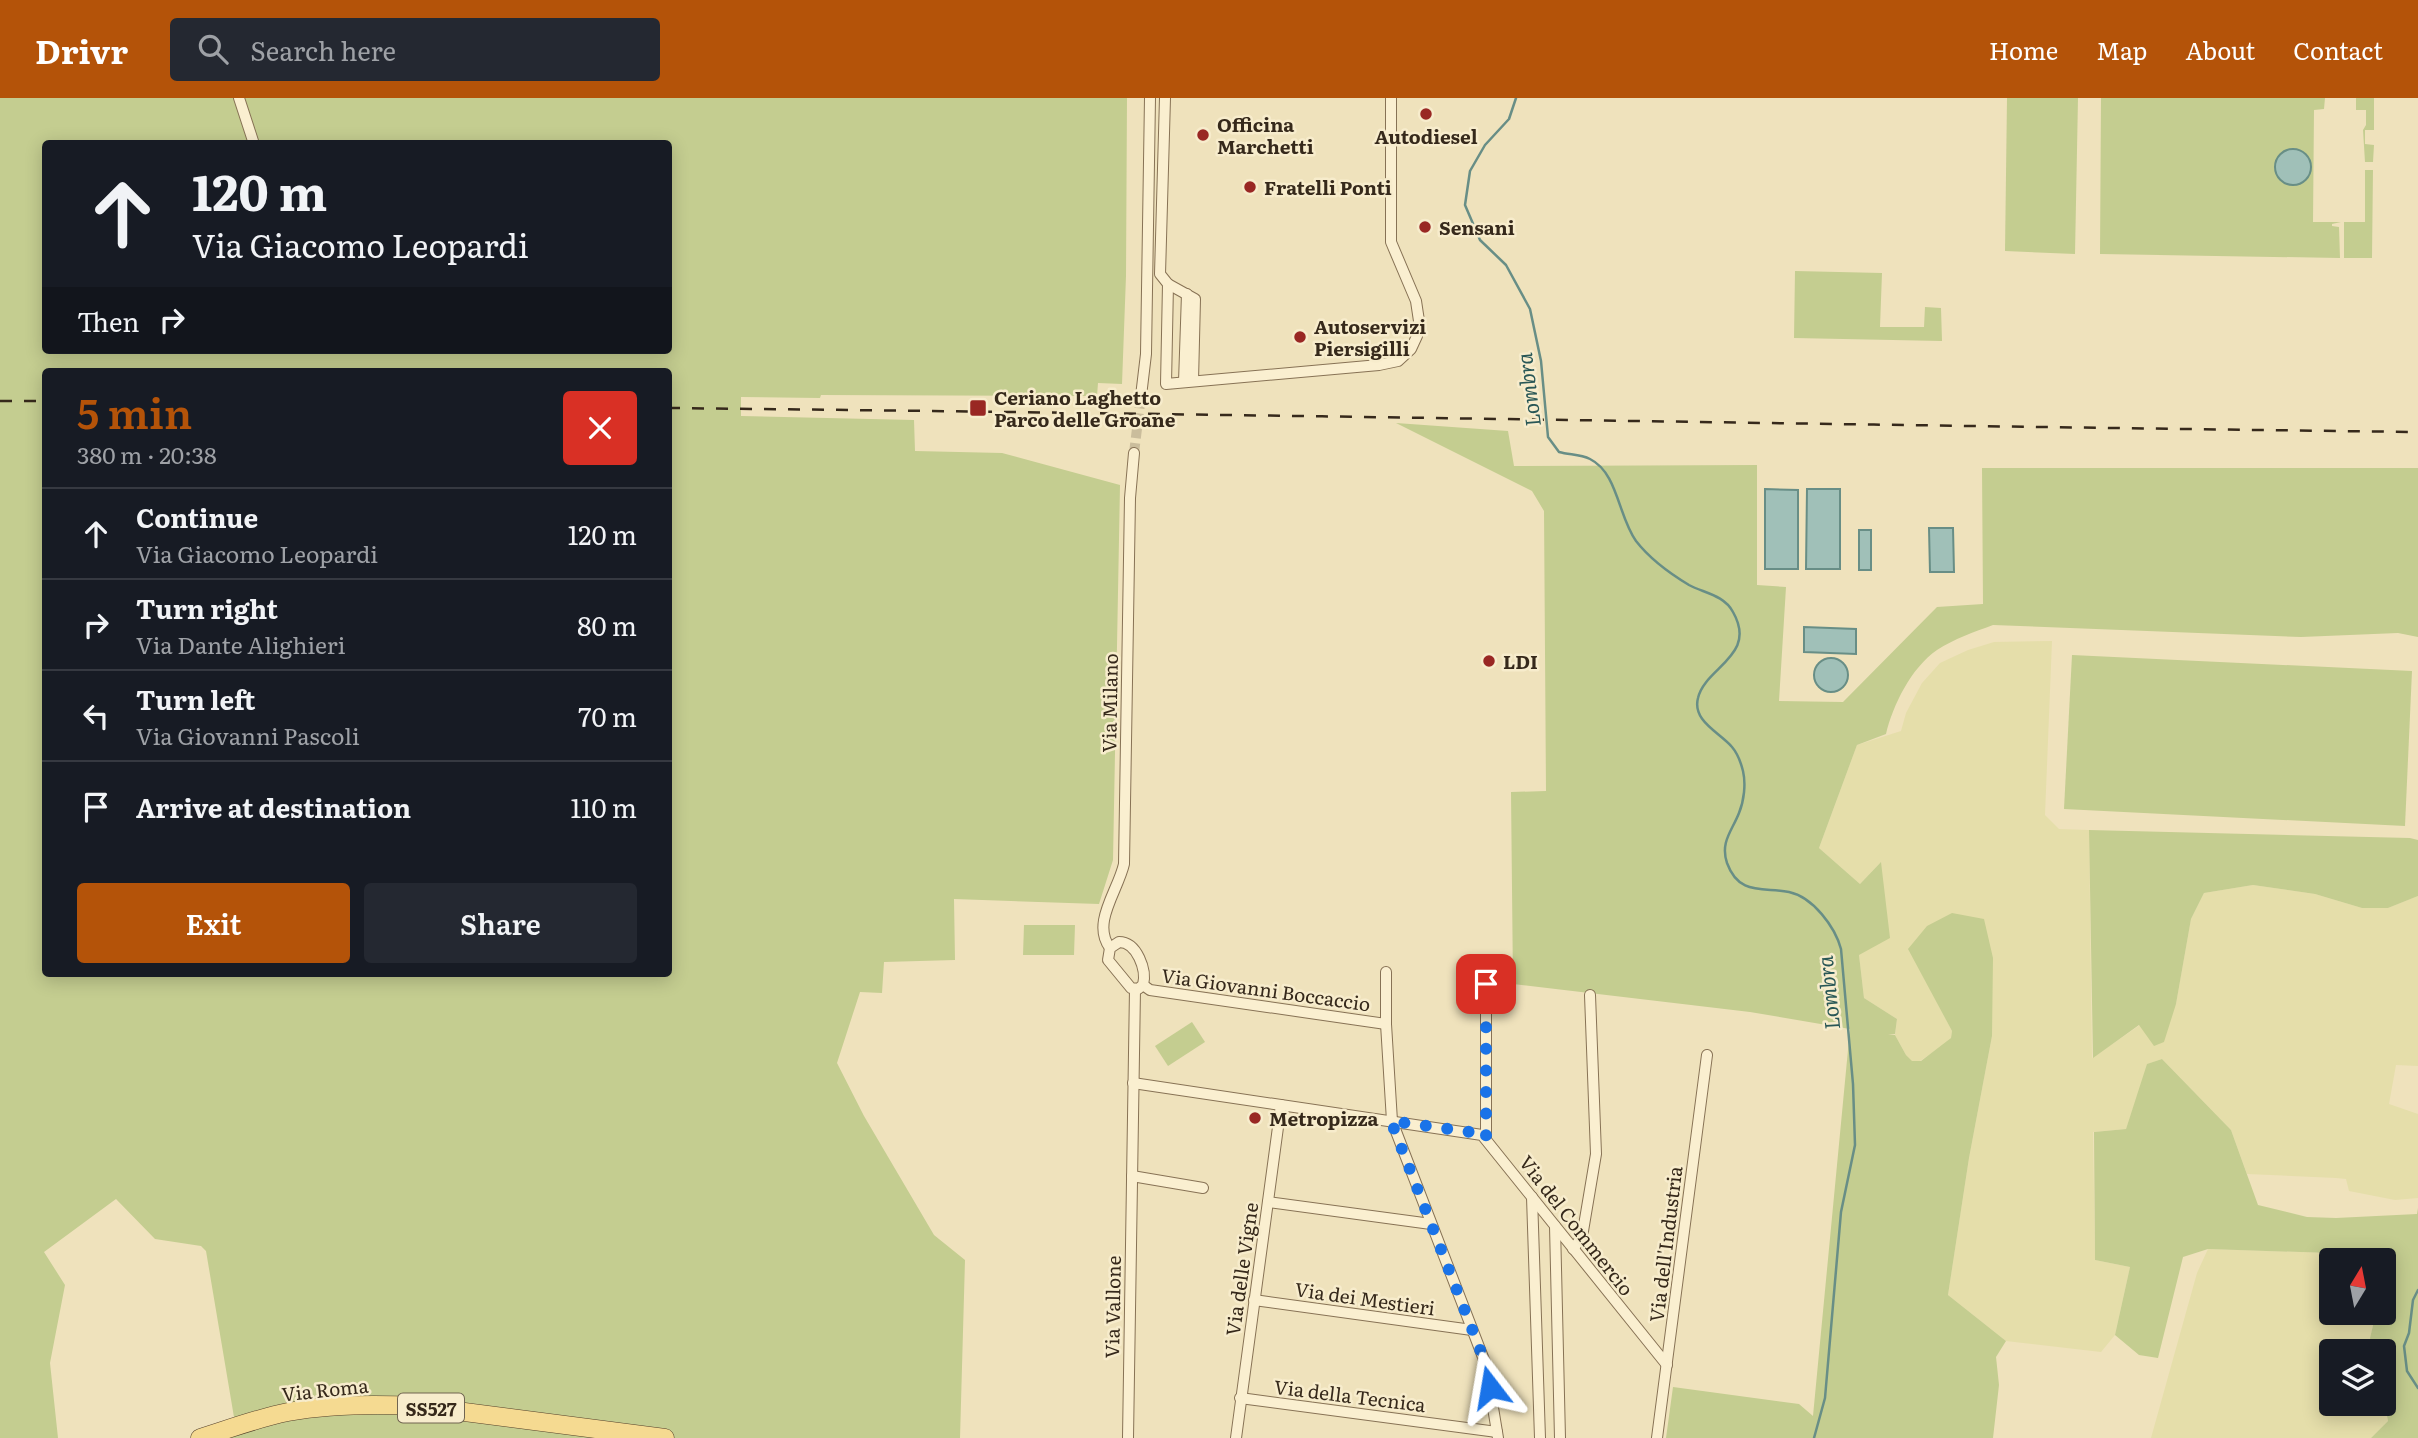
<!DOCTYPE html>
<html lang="en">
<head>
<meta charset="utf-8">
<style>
  body { margin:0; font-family:Literata,serif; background:#242831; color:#f1f3f6; height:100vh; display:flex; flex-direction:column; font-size:26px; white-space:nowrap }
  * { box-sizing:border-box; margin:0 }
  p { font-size:23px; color:#9ea1a6 }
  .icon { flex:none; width:38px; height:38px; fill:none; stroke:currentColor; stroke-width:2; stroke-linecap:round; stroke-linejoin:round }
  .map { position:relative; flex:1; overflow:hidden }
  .drawer { position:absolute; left:42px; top:270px; width:630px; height:609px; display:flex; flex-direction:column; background:#171b24; border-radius:7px; box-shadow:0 4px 18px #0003 }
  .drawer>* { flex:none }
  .hud { position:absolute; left:42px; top:42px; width:630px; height:214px; border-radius:7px; box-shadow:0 4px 18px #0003; background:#171b24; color:#f1f3f6; overflow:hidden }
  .needle { width:46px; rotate:10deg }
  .tools { position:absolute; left:2319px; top:1150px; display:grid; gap:14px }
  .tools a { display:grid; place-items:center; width:77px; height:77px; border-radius:7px; background:#171b24; box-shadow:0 4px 18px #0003; font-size:35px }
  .pin { position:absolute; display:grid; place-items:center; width:60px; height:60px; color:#fff; margin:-30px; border-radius:14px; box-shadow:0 4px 10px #0006 }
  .me { position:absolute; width:77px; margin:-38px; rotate:346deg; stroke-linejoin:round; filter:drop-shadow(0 0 5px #0008) }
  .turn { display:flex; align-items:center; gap:24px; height:147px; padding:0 35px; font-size:32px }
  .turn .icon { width:91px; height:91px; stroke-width:2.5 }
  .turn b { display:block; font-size:49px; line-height:60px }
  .then { display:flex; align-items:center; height:66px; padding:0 35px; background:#0003; gap:14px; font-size:26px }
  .round { display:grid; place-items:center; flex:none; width:74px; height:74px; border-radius:7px; background:#242831 }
  .summary { display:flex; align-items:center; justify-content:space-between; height:119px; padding:0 35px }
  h1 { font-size:42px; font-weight:600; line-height:52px; color:#b45309 }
  .button { display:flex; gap:14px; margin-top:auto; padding:14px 35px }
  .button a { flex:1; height:80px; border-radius:7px; background:#b45309; color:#fff; font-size:28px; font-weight:600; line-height:80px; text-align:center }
  .button a+a { background:#242831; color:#f1f3f6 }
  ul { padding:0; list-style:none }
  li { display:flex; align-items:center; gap:21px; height:91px; padding:0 35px; border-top:2px solid #363941 }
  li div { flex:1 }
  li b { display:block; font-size:26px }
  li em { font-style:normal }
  header { display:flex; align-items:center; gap:42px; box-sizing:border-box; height:98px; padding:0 35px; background:#b45309; color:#fff }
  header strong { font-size:33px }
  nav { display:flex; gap:38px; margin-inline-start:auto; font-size:24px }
  .search { width:490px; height:63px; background:#242831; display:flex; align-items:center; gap:18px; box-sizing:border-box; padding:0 24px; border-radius:7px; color:#9ea1a6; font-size:26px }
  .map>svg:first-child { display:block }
  .farmland { fill:#e5deaa }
  .green { fill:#c4cd90; fill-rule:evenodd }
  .water { fill:#a0c0b8; stroke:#688e86; stroke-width:2 }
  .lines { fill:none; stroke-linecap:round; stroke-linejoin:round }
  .stream { stroke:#688e86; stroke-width:2.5 }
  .minor-tunnel { stroke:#cabd9c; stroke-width:10; stroke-dasharray:10 5; stroke-linecap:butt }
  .minor-casing { stroke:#877255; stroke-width:12 }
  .primary-casing { stroke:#55402a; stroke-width:19 }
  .minor { stroke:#faefd0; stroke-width:10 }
  .primary { stroke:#f5da91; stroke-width:18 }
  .rail { stroke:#36291b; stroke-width:2.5; stroke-dasharray:12 12; stroke-linecap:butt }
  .route { stroke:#1a73e8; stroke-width:12; stroke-dasharray:0 21.6 }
  .poi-dot { fill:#992723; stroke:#f7eccc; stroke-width:2.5 }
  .labels { text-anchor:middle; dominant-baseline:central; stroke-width:5; stroke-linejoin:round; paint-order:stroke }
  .shield { fill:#f7eccc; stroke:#706450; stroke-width:2 }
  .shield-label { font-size:18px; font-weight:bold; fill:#36291b }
  .poi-label { font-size:19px; font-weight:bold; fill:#36291b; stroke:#f7eccc; text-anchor:start }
  .street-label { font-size:19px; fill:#36291b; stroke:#f7eccc }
  .water-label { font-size:21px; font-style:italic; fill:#295756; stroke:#f7eccc }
</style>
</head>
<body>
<header>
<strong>Drivr</strong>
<div class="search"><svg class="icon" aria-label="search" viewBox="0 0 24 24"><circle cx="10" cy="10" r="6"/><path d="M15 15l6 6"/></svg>Search here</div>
<nav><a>Home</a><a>Map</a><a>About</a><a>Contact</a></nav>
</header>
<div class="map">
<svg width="2418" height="1340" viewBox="0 0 2418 1340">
  <rect width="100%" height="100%" fill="#efe2bc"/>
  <g class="farmland">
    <path d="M2052,543L2045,717L2059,731L2089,732L2092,960L2140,927L2154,947L2176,906L2191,821L2204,795L2253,787L2315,796L2362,810H2388L2418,798V968L2396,967L2389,1006L2418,1016V1100L2395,1102L2349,1093L2346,1081L2336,1080L2247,1076L2231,1032L2162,961L2148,966L2126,1031L2093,1034L2095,1162L2130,1169L2115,1237L2101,1254L2006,1243L1948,1197L1969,1060L1992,938L1909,851L1952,933L1951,940L1947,945L1920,963L1912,964L1906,957L1895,937L1897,921L1864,900L1859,857L1880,765L1860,786L1819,750L1857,647L1901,633L1906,615L1922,585L1940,565L1968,552L1994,544Z"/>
    <path d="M2208,1151L2389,1157L2384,1183V1162H2331V1214L2376,1215L2370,1240L2373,1253H2331V1306H2384V1303L2388,1323L2371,1340H2151L2197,1175Z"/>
  </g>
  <g class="green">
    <path d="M0,0H1127L1126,178L1122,286L1098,285L1097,298L821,297L820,300L741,299V318L914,322L915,353L1002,355L1120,387L1113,762L1099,806L954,801L955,862L884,864L882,895L860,894L837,965L864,1018L934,1137L965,1162L960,1340H228L237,1337L206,1153L201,1148L155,1141L116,1101L44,1154L65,1187L50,1265L58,1340H0ZM46,46H668V252H46ZM46,273H668V875H46Z"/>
    <path d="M2007,0H2078L2075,156L2005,153Z"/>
    <path d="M2101,0H2325L2324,11L2314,12L2313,124H2341L2332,126V128L2339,129L2340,160L2100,156Z"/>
    <path d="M2356,0H2374V32H2365V46L2374,47L2373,64H2365L2363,32L2366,27V12H2356Z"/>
    <path d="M2365,72H2373L2372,160H2344V124H2365Z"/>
    <path d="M1795,173L1882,175L1880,229H1924L1925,209L1941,210L1942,243L1794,240Z"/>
    <path d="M1396,325L1508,333L1514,368L1757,367V487L1786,489L1779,603L1843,604L1937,509L1983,506L1982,370H2418V539L2398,535L2301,539L1993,527C1974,534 1954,541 1937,552C1911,570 1893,607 1886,636L1857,647L1819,750L1860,786L1881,764L1890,840L1859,857L1864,900L1897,921L1895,936H1888L1895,937L1906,957L1912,963H1921L1951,940L1952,933L1908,851L1927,828L1952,815L1984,821L1993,860L1992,938L1969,1060L1948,1197L2006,1243L1996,1259L1999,1287L1993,1340H1666L1673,1289L1799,1306L1813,1318L1850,931L1750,914L1513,886L1511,694L1546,693L1544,413L1532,393Z"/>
    <path d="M2072,557L2412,573L2405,728L2064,711Z"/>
    <path d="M2089,732L2410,740L2418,742V798L2388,810H2362L2315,796L2253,787L2204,795L2191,821L2176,906L2164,944L2154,948L2139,927L2093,960Z"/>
    <path d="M1024,827H1075L1074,857H1023Z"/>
    <path d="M1192,924L1205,944L1168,968L1155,948Z"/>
    <path d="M2162,961L2231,1032L2258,1107L2307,1119L2336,1120L2417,1116L2418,1110V1340H2371L2388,1323L2384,1303V1253H2373L2370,1240L2376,1215L2384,1214V1183L2389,1157L2208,1151L2183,1159L2158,1260L2139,1257L2115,1237L2130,1169L2095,1162L2094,1034L2126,1031L2147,966Z"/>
  </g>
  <g class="water">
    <circle cx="2293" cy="69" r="18"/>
    <path d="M1765,391L1798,392V471H1765Z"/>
    <path d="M1807,391H1840V471H1806Z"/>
    <path d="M1929,430H1953L1954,474H1930Z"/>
    <rect x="1859" y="432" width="12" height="40"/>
    <path d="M1804,529L1856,531V556L1804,554Z"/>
    <circle cx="1831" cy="577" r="17"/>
  </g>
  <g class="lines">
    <g class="stream">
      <path d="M1516,0L1509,21L1485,47L1470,73L1465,107L1480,142L1506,167L1530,211L1541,263L1548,339L1559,354C1570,357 1580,356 1590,361C1618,375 1618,418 1636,443C1650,461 1669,475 1689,487C1704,495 1724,497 1733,514C1758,558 1705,569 1698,600C1692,623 1719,634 1732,649C1738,656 1741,665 1743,673C1746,686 1744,703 1739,715C1732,733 1720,744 1727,765C1739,798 1763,789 1789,794C1813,799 1835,829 1841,851L1853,986L1855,1047L1841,1114L1825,1300L1814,1340"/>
      <path d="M2418,1192L2413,1202L2409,1235L2404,1248L2407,1273L2418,1290"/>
    </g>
    <path class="minor-tunnel" d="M1134,355L1141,298"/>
    <g class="minor-casing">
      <g id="minor">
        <path d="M239,0L254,46"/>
        <path d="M1165,0L1160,176L1168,186L1195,201L1193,283"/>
        <path d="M1168,186L1166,286L1379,267L1398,263L1411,251L1417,238L1419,223L1416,203L1391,144V0"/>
        <path d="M1184,284L1187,196"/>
        <path d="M1141,298L1146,256L1150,0"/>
        <path d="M1119,844C1137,844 1147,872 1143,887L1138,891L1131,890L1108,862L1110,850Z"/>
        <path d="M1110,850C1091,825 1118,793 1124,766L1130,400L1134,355"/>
        <path d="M1386,874V926L1392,1023L1486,1267L1498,1340"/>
        <path d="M1486,886V1040"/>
        <path d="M1143,887L1150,892L1386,926"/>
        <path d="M1133,985L1482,1037L1667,1267"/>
        <path d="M1132,1078L1203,1090"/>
        <path d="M1532,1099L1540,1340"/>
        <path d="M1268,1104L1431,1126"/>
        <path d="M1555,1128L1560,1340"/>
        <path d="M1573,1151L1582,1139L1596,1056L1590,897"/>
        <path d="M1254,1202L1472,1232"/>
        <path d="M1240,1300L1497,1334"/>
        <path d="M1128,1340L1135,891"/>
        <path d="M1236,1340L1281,1007"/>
        <path d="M1657,1340L1707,957"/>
      </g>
    </g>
    <g class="primary-casing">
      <path id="primary" d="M200,1340C229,1331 258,1320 288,1314C332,1306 374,1306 418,1308L665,1340"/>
    </g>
    <use href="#minor" class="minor"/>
    <use href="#primary" class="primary"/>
    <g class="rail">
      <path d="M0,303H46"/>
      <path d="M668,310C1252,316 1835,327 2418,334"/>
    </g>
  </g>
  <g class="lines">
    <path class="route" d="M1486,886V1040L1477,1035L1391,1023L1486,1267L1490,1289"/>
  </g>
  <g class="poi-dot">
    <circle cx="1426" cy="16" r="7"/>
    <circle cx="1203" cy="37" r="7"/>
    <circle cx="1250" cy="89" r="7"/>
    <circle cx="1425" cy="129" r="7"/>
    <circle cx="1300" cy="239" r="7"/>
    <rect x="969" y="301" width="18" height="18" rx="3.5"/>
    <circle cx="1489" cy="563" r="7"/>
    <circle cx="1255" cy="1020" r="7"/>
  </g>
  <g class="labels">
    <rect class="shield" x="398" y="1295.5" width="66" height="29" rx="5"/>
    <g class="shield-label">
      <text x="431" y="1310">SS527</text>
    </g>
    <g class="poi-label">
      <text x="1217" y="26">Officina<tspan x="1217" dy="22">Marchetti</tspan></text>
      <text x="1426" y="38" text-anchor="middle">Autodiesel</text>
      <text x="1264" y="89">Fratelli Ponti</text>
      <text x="1439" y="129">Sensani</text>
      <text x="1314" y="228">Autoservizi<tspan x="1314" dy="22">Piersigilli</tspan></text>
      <text x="994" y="299">Ceriano Laghetto<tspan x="994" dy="22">Parco delle Groane</tspan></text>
      <text x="1503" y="563">LDI</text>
      <text x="1269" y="1020">Metropizza</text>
    </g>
    <g class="street-label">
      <text transform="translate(1109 605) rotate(-89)">Via Milano</text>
      <text transform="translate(1266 891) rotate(8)">Via Giovanni Boccaccio</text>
      <text transform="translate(1577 1127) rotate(52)">Via del Commercio</text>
      <text transform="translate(1665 1146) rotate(-83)">Via dell'Industria</text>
      <text transform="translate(1241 1171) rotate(-82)">Via delle Vigne</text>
      <text transform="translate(1365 1200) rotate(8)">Via dei Mestieri</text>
      <text transform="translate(1112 1209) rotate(-89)">Via Vallone</text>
      <text transform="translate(325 1291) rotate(-6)">Via Roma</text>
      <text transform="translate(1350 1297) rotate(7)">Via della Tecnica</text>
    </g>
    <g class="water-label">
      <text transform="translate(1527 292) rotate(-97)">Lombra</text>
      <text transform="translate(1827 895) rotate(-96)">Lombra</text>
    </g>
  </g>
</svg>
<div class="tools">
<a><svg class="needle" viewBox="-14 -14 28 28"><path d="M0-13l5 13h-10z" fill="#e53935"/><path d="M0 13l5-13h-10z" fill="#9ea1a6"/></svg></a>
<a><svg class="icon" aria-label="layers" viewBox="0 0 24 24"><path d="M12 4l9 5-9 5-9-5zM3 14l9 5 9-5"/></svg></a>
</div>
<div class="pin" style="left:1486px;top:886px;background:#d93025"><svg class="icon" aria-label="arrive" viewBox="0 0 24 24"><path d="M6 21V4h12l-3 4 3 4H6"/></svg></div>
<svg class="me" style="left:1490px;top:1289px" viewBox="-20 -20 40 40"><path d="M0-17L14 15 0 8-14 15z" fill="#1a73e8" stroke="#fff" stroke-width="4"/></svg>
<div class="hud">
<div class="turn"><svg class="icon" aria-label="ahead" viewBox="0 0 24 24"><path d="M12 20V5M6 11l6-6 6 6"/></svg><div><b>120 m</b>Via Giacomo Leopardi</div></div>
<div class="then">Then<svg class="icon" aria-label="right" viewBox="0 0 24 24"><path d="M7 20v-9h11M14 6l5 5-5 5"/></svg></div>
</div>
<section class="drawer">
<div class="summary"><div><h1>5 min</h1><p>380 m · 20:38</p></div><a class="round" style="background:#d93025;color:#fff"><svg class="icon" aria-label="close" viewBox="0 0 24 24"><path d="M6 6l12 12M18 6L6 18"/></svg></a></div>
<ul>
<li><svg class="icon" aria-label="ahead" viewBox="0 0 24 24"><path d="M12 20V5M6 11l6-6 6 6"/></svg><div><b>Continue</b><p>Via Giacomo Leopardi</p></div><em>120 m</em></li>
<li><svg class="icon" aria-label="right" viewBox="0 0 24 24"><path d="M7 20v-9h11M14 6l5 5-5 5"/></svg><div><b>Turn right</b><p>Via Dante Alighieri</p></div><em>80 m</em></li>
<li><svg class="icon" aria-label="left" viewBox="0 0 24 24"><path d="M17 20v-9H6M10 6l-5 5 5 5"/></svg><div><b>Turn left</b><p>Via Giovanni Pascoli</p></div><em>70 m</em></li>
<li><svg class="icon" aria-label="arrive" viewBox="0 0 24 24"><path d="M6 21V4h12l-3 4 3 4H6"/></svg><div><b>Arrive at destination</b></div><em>110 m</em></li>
</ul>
<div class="button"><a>Exit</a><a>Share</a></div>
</section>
</div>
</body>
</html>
